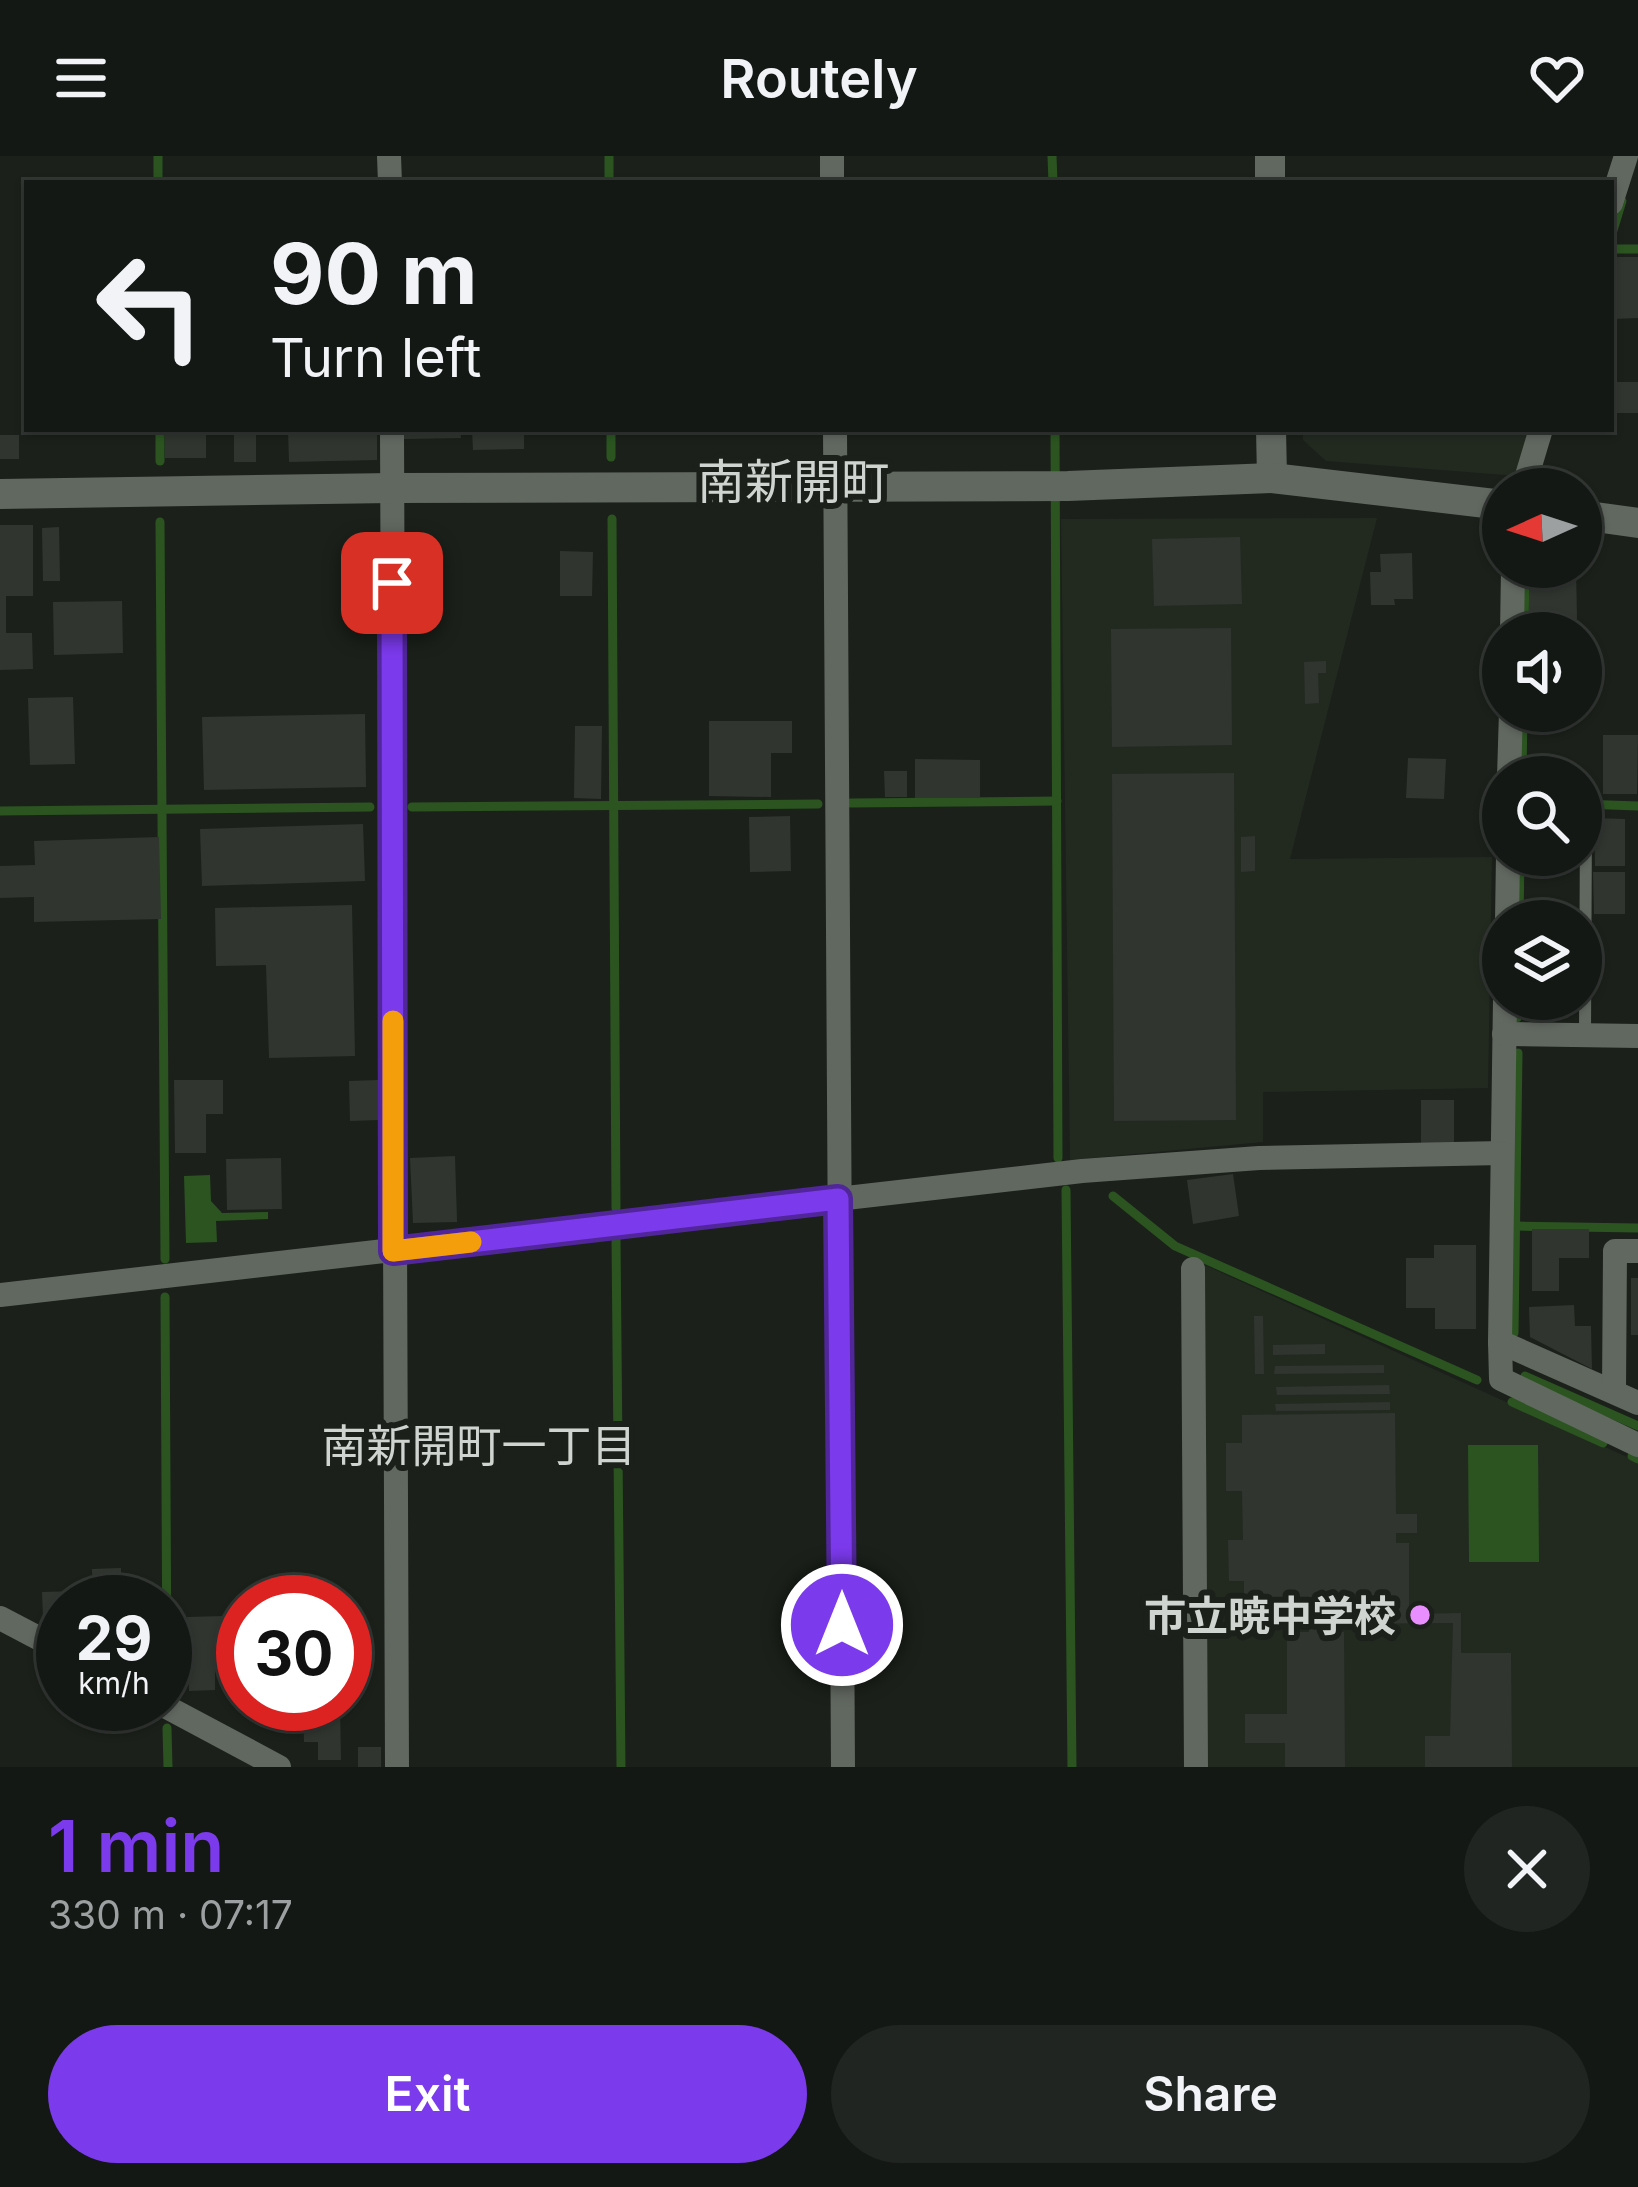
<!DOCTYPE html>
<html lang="en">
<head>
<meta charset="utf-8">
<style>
  body { margin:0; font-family:Inter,"Noto Sans JP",sans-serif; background:#212522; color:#f1f3f6; height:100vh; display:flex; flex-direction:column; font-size:45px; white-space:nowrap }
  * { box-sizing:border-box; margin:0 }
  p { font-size:39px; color:#9da0a0 }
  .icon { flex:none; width:66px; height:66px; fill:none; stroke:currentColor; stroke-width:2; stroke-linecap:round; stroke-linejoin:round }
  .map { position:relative; height:1611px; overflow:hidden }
  .sheet { display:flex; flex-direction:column; background:#141814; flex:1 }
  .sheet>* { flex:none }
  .banner { position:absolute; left:24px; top:24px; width:1590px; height:252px; border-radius:0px; box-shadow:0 3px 9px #0004,0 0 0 3px #333734; background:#141814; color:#f1f3f6; overflow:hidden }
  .needle { width:78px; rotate:267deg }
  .tools { position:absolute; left:1482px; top:312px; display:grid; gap:24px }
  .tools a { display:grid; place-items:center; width:120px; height:120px; border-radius:50%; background:#141814; box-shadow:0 3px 9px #0004,0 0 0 3px #333734; font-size:60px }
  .speed { position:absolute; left:36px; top:1419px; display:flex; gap:24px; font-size:60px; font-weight:700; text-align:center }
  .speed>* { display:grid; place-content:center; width:156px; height:156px; border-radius:50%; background:#141814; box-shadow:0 3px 9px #0004,0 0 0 3px #333734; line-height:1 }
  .speed small { font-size:30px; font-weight:400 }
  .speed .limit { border:18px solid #d22; background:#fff; color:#111 }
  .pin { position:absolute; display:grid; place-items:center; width:102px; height:102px; color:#fff; margin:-51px; border-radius:24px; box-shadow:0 6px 18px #0006 }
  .me { position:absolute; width:132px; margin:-66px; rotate:0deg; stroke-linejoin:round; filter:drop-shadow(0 0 9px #0008) }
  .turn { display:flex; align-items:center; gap:42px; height:252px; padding:0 48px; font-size:54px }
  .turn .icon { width:156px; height:156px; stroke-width:2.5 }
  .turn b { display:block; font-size:84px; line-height:102px }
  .round { display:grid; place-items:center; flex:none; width:126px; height:126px; border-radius:63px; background:#212522 }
  .head { display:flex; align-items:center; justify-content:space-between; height:204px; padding:0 48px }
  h1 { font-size:72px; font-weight:600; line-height:90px; color:#7c3aed }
  .button { display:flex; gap:24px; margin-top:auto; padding:24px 48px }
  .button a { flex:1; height:138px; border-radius:72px; background:#7c3aed; color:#fff; font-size:48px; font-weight:600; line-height:138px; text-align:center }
  .button a+a { background:#212522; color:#f1f3f6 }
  header { display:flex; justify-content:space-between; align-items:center; height:156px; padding:0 48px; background:#141814; font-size:54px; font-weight:600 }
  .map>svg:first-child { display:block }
  .built { fill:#222a20 }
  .water { fill:#2b5421 }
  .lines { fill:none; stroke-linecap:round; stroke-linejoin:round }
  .stream { stroke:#2b5421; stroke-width:9 }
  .building { fill:#30352f }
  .service { stroke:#616860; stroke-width:12 }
  .minor { stroke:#616860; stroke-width:24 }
  .tertiary { stroke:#616860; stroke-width:30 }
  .route-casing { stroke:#51269a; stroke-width:30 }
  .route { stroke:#7c3aed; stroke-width:21 }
  .slow { stroke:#f59e0b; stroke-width:21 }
  .poi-dot { fill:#e98efe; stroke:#1b201a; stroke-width:4.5 }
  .labels { text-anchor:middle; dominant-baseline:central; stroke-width:12; stroke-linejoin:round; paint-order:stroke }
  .poi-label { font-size:42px; font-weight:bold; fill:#d0d4d0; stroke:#1b201a; text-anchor:end }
  .neighbourhood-label { font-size:45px; fill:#d0d4d0; stroke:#1b201a }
  .quarter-label { font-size:48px; fill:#d0d4d0; stroke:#1b201a }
</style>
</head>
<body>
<header><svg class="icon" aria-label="menu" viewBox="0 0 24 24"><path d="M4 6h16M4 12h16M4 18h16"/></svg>Routely<svg class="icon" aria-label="heart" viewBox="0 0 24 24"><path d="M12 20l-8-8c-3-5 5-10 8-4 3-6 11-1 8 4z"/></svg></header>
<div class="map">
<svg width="1638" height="1611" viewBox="0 0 1638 1611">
  <rect width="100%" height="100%" fill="#1b201a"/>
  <g class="built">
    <path d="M1303,273H1533L1518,320L1326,305L1303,284Z"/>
    <path d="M1377,362L1290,703L1492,701L1488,932L1263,936V986L1070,1004L1061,363Z"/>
    <path d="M1198,1106L1638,1306V1611H1203Z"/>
  </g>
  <g class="water">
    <path d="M210,1019L211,1045L222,1057L268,1056V1063L216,1065L217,1086L186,1087L184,1020Z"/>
    <path d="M1468,1289H1538L1539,1406H1469Z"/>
  </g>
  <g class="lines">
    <g class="stream">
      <path d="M158,0V27"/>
      <path d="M609,0V27"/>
      <path d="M1052,0L1053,27"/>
      <path d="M1611,81L1622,45"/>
      <path d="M1611,93H1638"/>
      <path d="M160,273V305"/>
      <path d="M611,273V301"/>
      <path d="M1055,273L1058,1002"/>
      <path d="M612,363L616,1052"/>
      <path d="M160,366L165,1103"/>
      <path d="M1524,477L1525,411"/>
      <path d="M1522,621L1523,555"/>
      <path d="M851,647L1057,645"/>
      <path d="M1581,648L1638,650"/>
      <path d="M412,651L818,648"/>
      <path d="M0,655L370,651"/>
      <path d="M1519,765L1520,699"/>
      <path d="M1517,862L1518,843"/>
      <path d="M1066,1034L1072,1611"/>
      <path d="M1113,1040L1175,1090L1477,1224"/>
      <path d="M1516,1070L1638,1072"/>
      <path d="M616,1082L621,1611"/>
      <path d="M165,1141L167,1520"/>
      <path d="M1514,1177L1518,897"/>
      <path d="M1525,1220L1638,1270"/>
      <path d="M1512,1246L1603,1287"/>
      <path d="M1632,1300L1638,1303"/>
      <path d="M167,1572L168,1611"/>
    </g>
  </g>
  <g class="building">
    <path d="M1612,101H1638V162L1613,163Z"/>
    <rect x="1611" y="226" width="27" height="31"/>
    <rect x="165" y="273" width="41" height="29"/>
    <rect x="234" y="273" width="22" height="33"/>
    <path d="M288,273H377V304L289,306Z"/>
    <path d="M404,273H460L461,282L404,283Z"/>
    <path d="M472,273H524V293L473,294Z"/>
    <rect x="0" y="279" width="19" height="24"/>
    <path d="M0,369H33V440H6V477H32L33,513L0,514Z"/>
    <path d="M59,371L60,425H43L42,372Z"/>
    <path d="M1240,381L1242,448L1154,450L1152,383Z"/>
    <path d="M560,395L593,396L592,440H560Z"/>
    <path d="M1412,397L1413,443H1394L1395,449H1371L1370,416H1381L1380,398Z"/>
    <path d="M1529,411H1576L1577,463H1529Z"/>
    <path d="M122,445L123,497L54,499L53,446Z"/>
    <path d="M1231,472L1232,589L1112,591L1111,473Z"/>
    <path d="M1326,505V517H1318L1319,547L1305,548L1304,506Z"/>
    <path d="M73,541L75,608L30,609L28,542Z"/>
    <path d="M365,558L366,631L204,634L202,561Z"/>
    <path d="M709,565H792V597H771V641L709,640Z"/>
    <path d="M575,570H602L601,643L574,642Z"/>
    <path d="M1603,579H1638L1637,638H1603Z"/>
    <path d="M1408,602L1446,603L1444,643L1406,642Z"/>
    <path d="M915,603L980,604V642H915Z"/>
    <path d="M884,615H907V641H885Z"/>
    <path d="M1234,617L1236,964L1114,965L1112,618Z"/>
    <path d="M790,660L791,715L750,716L749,661Z"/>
    <path d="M1594,662L1625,663V710H1595Z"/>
    <path d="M363,668L365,725L202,730L200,673Z"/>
    <path d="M1255,680V715L1241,716V681Z"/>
    <path d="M159,681L161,763L34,766V741L0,742V710L35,709L34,685Z"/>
    <path d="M1593,716H1625V758H1594Z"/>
    <path d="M352,749L355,900L269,902L266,809L216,810L215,752Z"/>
    <path d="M174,924H223V958H206V997H175Z"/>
    <path d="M378,924L379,964L350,965L349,925Z"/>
    <rect x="1421" y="944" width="33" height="44"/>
    <path d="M455,1000L457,1066L413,1067L410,1002Z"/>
    <path d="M281,1002L282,1053L227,1054L226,1003Z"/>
    <path d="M1233,1018L1239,1060L1193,1068L1187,1024Z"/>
    <path d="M1532,1073H1589V1102H1559V1135H1532Z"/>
    <path d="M1434,1089H1476V1173H1435V1152H1406V1102H1434Z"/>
    <rect x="1631" y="1122" width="7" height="57"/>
    <path d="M1574,1149L1575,1170H1591L1592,1213L1530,1181L1529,1151Z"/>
    <path d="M1254,1160H1263L1264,1218H1255Z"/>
    <path d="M1325,1188V1198L1273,1199V1189Z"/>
    <path d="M1384,1209V1217L1274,1218L1275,1210Z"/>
    <path d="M1389,1229L1390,1238L1277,1239L1276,1231Z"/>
    <path d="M1390,1246V1254L1276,1255L1275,1248Z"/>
    <path d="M1395,1257L1396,1358H1417V1377H1396V1387H1409V1458L1461,1457V1497H1511L1512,1611H1425V1580H1450L1453,1467L1319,1468V1476H1344L1345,1611H1285V1587H1245V1558H1287V1476H1309L1308,1458L1244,1459V1425H1229L1228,1384H1243L1242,1335H1226V1287H1242V1259Z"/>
    <path d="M121,1412V1428L139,1427L140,1446H93L92,1413Z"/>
    <path d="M77,1435L78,1446H63V1460L43,1461L42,1436Z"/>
    <path d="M224,1460L226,1515H215V1534L189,1535L188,1499H176L175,1474H188L187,1461Z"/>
    <path d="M303,1548H340L341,1604H318V1586H304Z"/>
    <rect x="358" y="1591" width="23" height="20"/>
  </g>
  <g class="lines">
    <path class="service" d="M1585,879L1586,659"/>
    <g class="minor">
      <path d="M389,0L390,27"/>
      <path d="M832,0V27"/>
      <path d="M1611,47L1626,0"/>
      <path d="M392,273L397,1611"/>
      <path d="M835,273L843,1611"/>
      <path d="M1523,333L1541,273"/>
      <path d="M1512,477L1513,411"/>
      <path d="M1509,621L1511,555"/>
      <path d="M1507,765L1508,699"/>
      <path d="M1505,843L1500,1186L1638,1247"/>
      <path d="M1504,878L1638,880"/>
      <path d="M1193,1113L1196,1611"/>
      <path d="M0,1139L1082,1015L1259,1002L1502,997"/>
      <path d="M1500,1186L1501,1223L1638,1289"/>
      <path d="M1614,1235L1615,1095H1638"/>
      <path d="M0,1462L63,1495"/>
      <path d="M161,1548L279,1611"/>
    </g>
    <g class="tertiary">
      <path d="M1270,0V27"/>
      <path d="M1271,273L1272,322"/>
      <path d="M0,338L392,332L1068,330L1272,322L1503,349"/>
      <path d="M1581,359L1638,367"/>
    </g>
  </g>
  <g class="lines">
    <g class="route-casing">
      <path id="route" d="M392,427L393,1095L838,1043L842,1469"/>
    </g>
    <use href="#route" class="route"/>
    <path class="slow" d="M393,865V1095L471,1086"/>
  </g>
  <circle class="poi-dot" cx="1420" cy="1459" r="12"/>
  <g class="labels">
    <g class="poi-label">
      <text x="1396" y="1459">市立暁中学校</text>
    </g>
    <g class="neighbourhood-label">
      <text x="479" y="1289">南新開町一丁目</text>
    </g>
    <g class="quarter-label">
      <text x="793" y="325">南新開町</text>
    </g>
  </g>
</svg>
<div class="tools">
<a><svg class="needle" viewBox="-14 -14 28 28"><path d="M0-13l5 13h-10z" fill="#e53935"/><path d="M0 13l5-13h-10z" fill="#9da0a0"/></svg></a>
<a><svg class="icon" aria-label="sound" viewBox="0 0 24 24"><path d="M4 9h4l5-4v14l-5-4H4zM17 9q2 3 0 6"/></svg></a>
<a><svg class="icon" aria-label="search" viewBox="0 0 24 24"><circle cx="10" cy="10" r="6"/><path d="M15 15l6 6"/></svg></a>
<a><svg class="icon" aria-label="layers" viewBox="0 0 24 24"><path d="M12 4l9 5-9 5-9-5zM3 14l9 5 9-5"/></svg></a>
</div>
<div class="speed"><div>29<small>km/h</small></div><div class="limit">30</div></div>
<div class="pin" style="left:392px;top:427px;background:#d93025"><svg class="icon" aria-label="arrive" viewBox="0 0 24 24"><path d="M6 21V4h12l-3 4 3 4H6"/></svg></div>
<svg class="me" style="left:842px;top:1469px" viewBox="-20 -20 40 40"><circle r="17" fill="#7c3aed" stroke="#fff" stroke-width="3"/><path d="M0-11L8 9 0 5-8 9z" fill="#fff"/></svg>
<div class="banner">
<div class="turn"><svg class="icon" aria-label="left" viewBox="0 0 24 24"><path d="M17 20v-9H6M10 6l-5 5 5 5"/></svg><div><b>90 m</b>Turn left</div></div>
</div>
</div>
<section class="sheet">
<div class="head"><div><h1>1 min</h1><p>330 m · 07:17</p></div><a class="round"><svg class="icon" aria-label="close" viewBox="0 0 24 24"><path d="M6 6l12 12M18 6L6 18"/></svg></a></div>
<div class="button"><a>Exit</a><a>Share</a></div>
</section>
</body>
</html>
